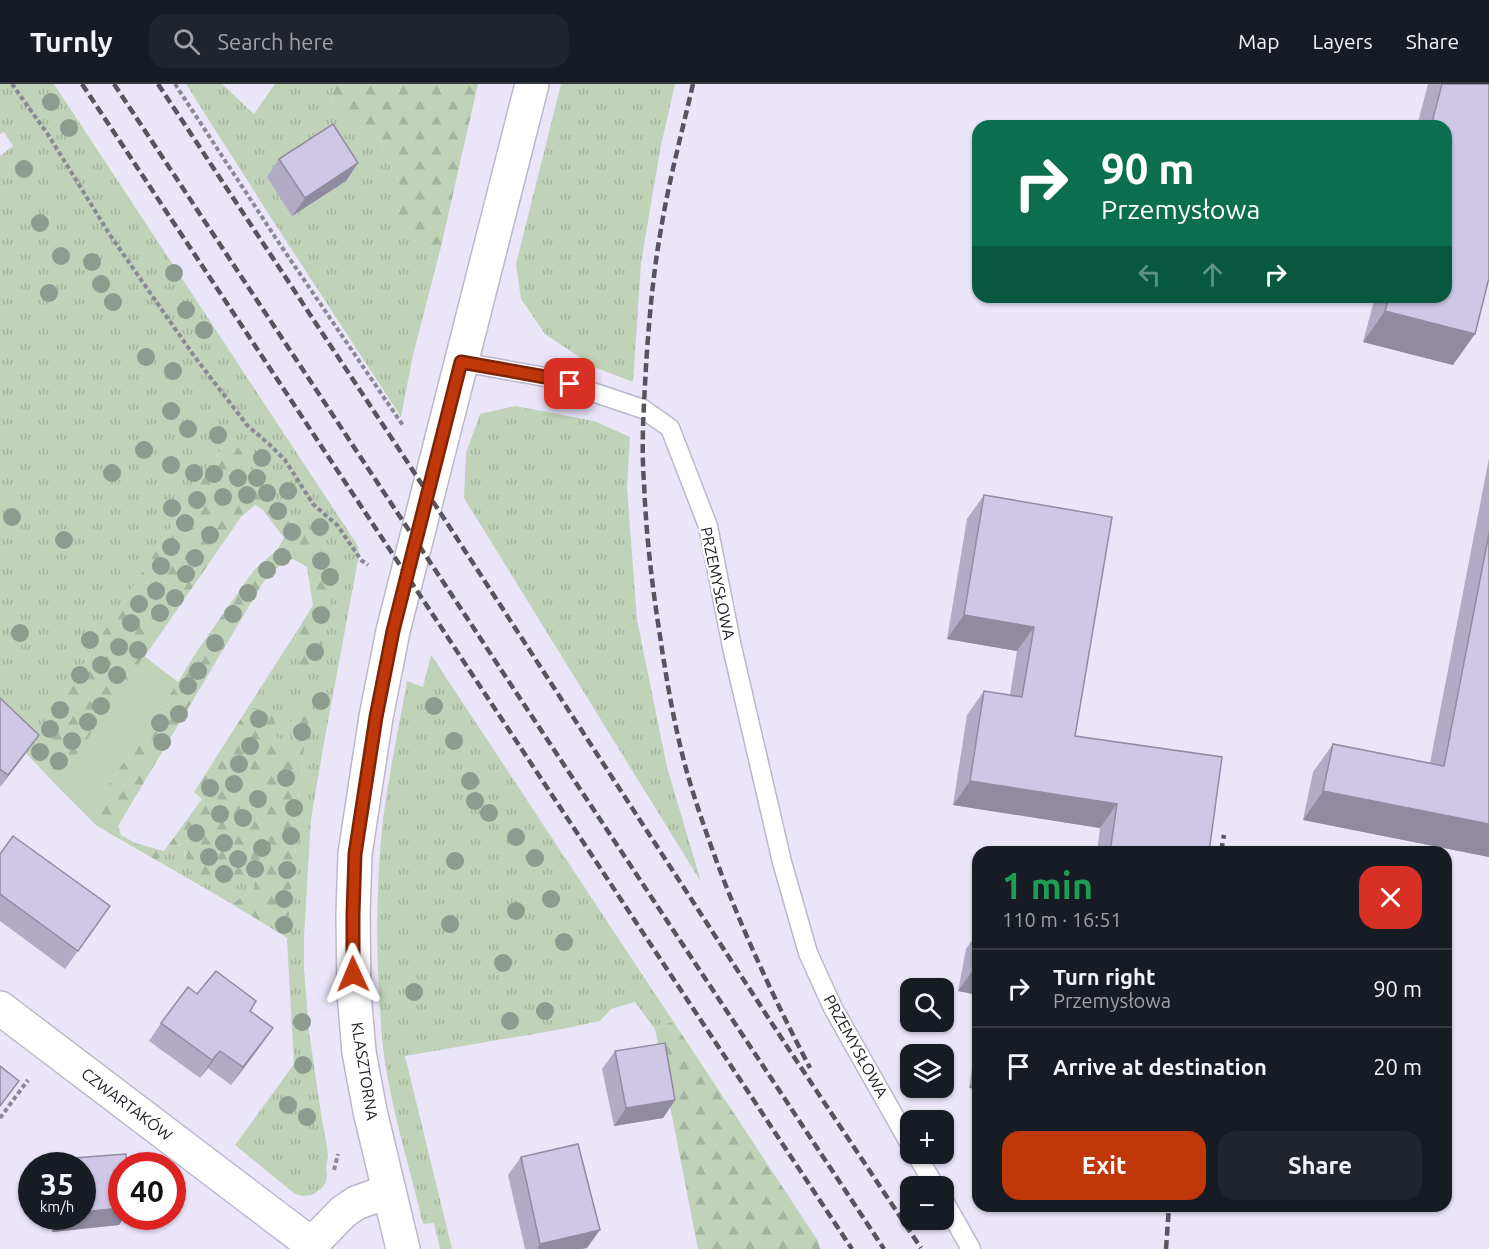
<!DOCTYPE html>
<html lang="en">
<head>
<meta charset="utf-8">
<style>
  body { margin:0; font-family:Ubuntu,sans-serif; background:#20242c; color:#f1f3f6; height:100vh; display:flex; flex-direction:column; font-size:22px; white-space:nowrap }
  * { box-sizing:border-box; margin:0 }
  p { font-size:20px; color:#9ea1a6 }
  .icon { flex:none; width:33px; height:33px; fill:none; stroke:currentColor; stroke-width:2; stroke-linecap:round; stroke-linejoin:round }
  .map { position:relative; flex:1; overflow:hidden }
  .details { position:absolute; left:972px; top:762px; width:480px; height:366px; display:flex; flex-direction:column; background:#171b24; border-radius:18px; box-shadow:0 2px 4px #0004 }
  .details>* { flex:none }
  .guide { position:absolute; left:972px; top:36px; width:480px; height:183px; border-radius:18px; box-shadow:0 2px 4px #0004; background:#0b6e4f; color:#fff; overflow:hidden }
  .controls { position:absolute; left:900px; top:894px; display:grid; gap:12px }
  .controls a { display:grid; place-items:center; width:54px; height:54px; border-radius:12px; background:#171b24; box-shadow:0 2px 4px #0004; font-size:30px }
  .speed { position:absolute; left:18px; top:1068px; display:flex; gap:12px; font-size:30px; font-weight:700; text-align:center }
  .speed>* { display:grid; place-content:center; width:78px; height:78px; border-radius:50%; background:#171b24; box-shadow:0 2px 4px #0004; line-height:1 }
  .speed small { font-size:15px; font-weight:400 }
  .speed .limit { border:9px solid #d22; background:#fff; color:#111 }
  .pin { position:absolute; display:grid; place-items:center; width:51px; height:51px; color:#fff; margin:-26px; border-radius:12px; box-shadow:0 3px 9px #0006 }
  .me { position:absolute; width:66px; margin:-33px; rotate:359deg; stroke-linejoin:round; filter:drop-shadow(0 0 4px #0008) }
  .turn { display:flex; align-items:center; gap:21px; height:126px; padding:0 30px; font-size:27px }
  .turn .icon { width:78px; height:78px; stroke-width:2.5 }
  .turn b { display:block; font-size:42px; line-height:51px }
  .lanes { display:flex; align-items:center; height:57px; padding:0 30px; background:#0003; justify-content:center; gap:30px; direction:ltr }
  .lanes .off { opacity:.35 }
  .round { display:grid; place-items:center; flex:none; width:63px; height:63px; border-radius:18px; background:#20242c }
  .headline { display:flex; align-items:center; justify-content:space-between; height:102px; padding:0 30px }
  h1 { font-size:36px; font-weight:600; line-height:45px; color:#1e9e55 }
  .action { display:flex; gap:12px; margin-top:auto; padding:12px 30px }
  .action a { flex:1; height:69px; border-radius:18px; background:#c0370a; color:#fff; font-size:24px; font-weight:600; line-height:69px; text-align:center }
  .action a+a { background:#20242c; color:#f1f3f6 }
  ul { padding:0; list-style:none }
  li { display:flex; align-items:center; gap:18px; height:78px; padding:0 30px; border-top:2px solid #363941 }
  li div { flex:1 }
  li b { display:block; font-size:22px }
  li em { font-style:normal }
  header { display:flex; align-items:center; gap:36px; box-sizing:border-box; height:84px; padding:0 30px; background:#171b24; border-bottom:2px solid #363941 }
  header strong { font-size:28px }
  nav { display:flex; gap:33px; margin-inline-start:auto; font-size:21px }
  .search { width:420px; height:54px; background:#20242c; display:flex; align-items:center; gap:15px; box-sizing:border-box; padding:0 21px; border-radius:18px; color:#9ea1a6; font-size:22px }
  .map>svg:first-child { display:block }
  .grass { fill:url(#grass-tufts) }
  .forest { fill:url(#forest-firs) }
  .garden { fill:#c0d2b8 }
  .lines { fill:none; stroke-linecap:round; stroke-linejoin:round }
  .lane-casing { stroke:#bdb7cb; stroke-width:21 }
  .street-casing { stroke:#bdb7cb; stroke-width:36 }
  .secondary-casing { stroke:#bdb7cb; stroke-width:36 }
  .path { stroke:#8b8795; stroke-width:4; stroke-dasharray:4.5 3; stroke-linecap:butt }
  .lane { stroke:#fff; stroke-width:18 }
  .street { stroke:#fff; stroke-width:33 }
  .secondary { stroke:#fff; stroke-width:33 }
  .rail { stroke:#57545f; stroke-width:4.5; stroke-dasharray:9 4.5; stroke-linecap:butt }
  .tree { fill:#8f9b8e }
  .wall { fill:#b2abc6 }
  .shaded-wall { fill:#918ba1 }
  .building { fill:#cfc7e6; stroke:#918ba1; stroke-width:1.5 }
  .route-casing { stroke:#7d2406; stroke-width:15 }
  .route { stroke:#c0370a; stroke-width:10 }
  .labels { text-anchor:middle; dominant-baseline:central; stroke-width:4.5; stroke-linejoin:round; paint-order:stroke }
  .street-label { font-size:16px; fill:#232128; stroke:#fff }
</style>
</head>
<body>
<header>
<strong>Turnly</strong>
<div class="search"><svg class="icon" aria-label="search" viewBox="0 0 24 24"><circle cx="10" cy="10" r="6"/><path d="M15 15l6 6"/></svg>Search here</div>
<nav><a>Map</a><a>Layers</a><a>Share</a></nav>
</header>
<div class="map">
<svg width="1489" height="1165" viewBox="0 0 1489 1165">
  <defs>
    <pattern id="grass-tufts" width="24" height="20" patternUnits="userSpaceOnUse" patternTransform="scale(1.5)"><rect width="24" height="20" fill="#c0d2b8"/><path d="M3 7l-1-3M5 7V3M7 7l1-3M15 17l-1-3M17 17v-4M19 17l1-3" fill="none" stroke="#a5b49e"/></pattern>
    <pattern id="forest-firs" width="22" height="20" patternUnits="userSpaceOnUse" patternTransform="scale(1.5)"><rect width="22" height="20" fill="#c0d2b8"/><path d="M5 1l3.5 6h-7zM16 11l3.5 6h-7z" fill="#a5b49e"/></pattern>
  </defs>
  <rect width="100%" height="100%" fill="#ebe5fa"/>
  <g class="grass">
    <path d="M0,0H54L358,462L359,471L323,664L311,735L304,852V884L309,948L322,1036L326,1056L328,1073L326,1083L327,1091L326,1098L322,1104L312,1111L303,1112L295,1110L235,1061L294,980L287,856L303,671L313,613L291,660L277,654L255,624L245,628L297,547L295,556L300,566L338,474L292,437L230,352L26,669L0,644V72L13,62L4,48L0,50Z"/>
    <path d="M186,0H222L254,30L275,0H334L331,16L348,38L377,49L386,72L400,101L414,156L440,167L413,271L401,333L275,140Z"/>
    <path d="M561,0H675L660,66L641,179L633,298L594,283L545,250L521,215L516,180Z"/>
    <path d="M515,322L594,337L630,353L627,404L637,536L667,683L701,798L464,414L466,369L480,330Z"/>
    <path d="M431,571L673,937L655,945L635,918L611,925L600,937L557,946L405,972L452,1165H440L434,1139L423,1140C409,1080 388,1015 382,954C376,882 375,808 383,736C389,689 399,643 407,597L423,603Z"/>
    <path d="M183,759L185,772L255,791L254,805L232,820L156,776L164,767Z"/>
  </g>
  <g class="forest">
    <path d="M334,0H478L440,167L414,156L394,131L400,101L386,72L377,49L348,38L331,16Z"/>
    <path d="M230,352L292,437L338,474L318,586L299,582L300,566L295,556L297,547L313,521L307,483L293,475L284,477L264,497L118,742L121,751L135,759L164,767L202,715L194,708L245,628L255,624L273,630L277,654L291,659L289,640L308,618L314,609L303,671L287,854L232,820L254,805L255,791L229,801L191,787L182,759L165,767V768L156,776L97,742L87,732L178,598L197,567L254,486L277,466L284,454L263,426L255,421L241,433L56,701L26,669Z"/>
    <path d="M673,937L818,1157L820,1165H698L655,945Z"/>
  </g>
  <path class="garden" d="M144,572L178,598L87,732L56,701Z"/>
  <g class="lines">
    <g class="lane-casing">
      <g id="lane">
        <path d="M461,278L551,294L643,325L670,344L708,442L732,563L782,778L808,869L833,924L910,1060"/>
        <path d="M916,1070L935,1102"/>
        <path d="M944,1117L971,1165"/>
      </g>
    </g>
    <g class="street-casing">
      <g id="street">
        <path d="M0,924L311,1160"/>
        <path d="M307,1165L343,1128L356,1119L389,1107"/>
      </g>
    </g>
    <g class="secondary-casing">
      <path id="secondary" d="M403,1165L370,1027L359,968L354,909L353,830L355,770L376,633L393,547L532,0"/>
    </g>
    <g class="path">
      <path d="M12,0L49,52L110,151L194,272L247,341L271,362L285,376L313,420L338,442L361,476L368,481"/>
      <path d="M175,0L279,159L404,343"/>
      <path d="M0,1034L28,996"/>
      <path d="M334,1086L338,1070"/>
    </g>
    <use href="#lane" class="lane"/>
    <use href="#street" class="street"/>
    <use href="#secondary" class="secondary"/>
    <g class="rail">
      <path d="M82,0L852,1165"/>
      <path d="M114,0L884,1165"/>
      <path d="M158,0L408,379L786,961L921,1164"/>
      <path d="M693,0C682,48 669,96 661,145C653,190 649,236 646,282C644,321 641,360 644,399C646,450 652,501 660,552C667,599 675,646 688,692C718,793 761,890 810,984"/>
      <path d="M1221,768L1224,751"/>
      <path d="M1166,1165L1169,1122"/>
    </g>
  </g>
  <g class="tree">
    <circle cx="51" cy="18" r="9"/>
    <circle cx="69" cy="44" r="9"/>
    <circle cx="24" cy="85" r="9"/>
    <circle cx="40" cy="139" r="9"/>
    <circle cx="61" cy="172" r="9"/>
    <circle cx="92" cy="178" r="9"/>
    <circle cx="174" cy="189" r="9"/>
    <circle cx="101" cy="200" r="9"/>
    <circle cx="49" cy="209" r="9"/>
    <circle cx="113" cy="218" r="9"/>
    <circle cx="186" cy="226" r="9"/>
    <circle cx="204" cy="246" r="9"/>
    <circle cx="146" cy="273" r="9"/>
    <circle cx="173" cy="287" r="9"/>
    <circle cx="171" cy="327" r="9"/>
    <circle cx="188" cy="345" r="9"/>
    <circle cx="218" cy="351" r="9"/>
    <circle cx="144" cy="366" r="9"/>
    <circle cx="262" cy="374" r="9"/>
    <circle cx="171" cy="381" r="9"/>
    <circle cx="112" cy="389" r="9"/>
    <circle cx="194" cy="389" r="9"/>
    <circle cx="214" cy="390" r="9"/>
    <circle cx="238" cy="394" r="9"/>
    <circle cx="257" cy="394" r="9"/>
    <circle cx="288" cy="407" r="9"/>
    <circle cx="267" cy="409" r="9"/>
    <circle cx="247" cy="411" r="9"/>
    <circle cx="223" cy="413" r="9"/>
    <circle cx="197" cy="416" r="9"/>
    <circle cx="172" cy="424" r="9"/>
    <circle cx="278" cy="427" r="9"/>
    <circle cx="12" cy="433" r="9"/>
    <circle cx="185" cy="439" r="9"/>
    <circle cx="320" cy="443" r="9"/>
    <circle cx="292" cy="448" r="9"/>
    <circle cx="210" cy="451" r="9"/>
    <circle cx="64" cy="456" r="9"/>
    <circle cx="171" cy="463" r="9"/>
    <circle cx="282" cy="473" r="9"/>
    <circle cx="195" cy="474" r="9"/>
    <circle cx="321" cy="477" r="9"/>
    <circle cx="161" cy="482" r="9"/>
    <circle cx="267" cy="486" r="9"/>
    <circle cx="186" cy="490" r="9"/>
    <circle cx="330" cy="493" r="9"/>
    <circle cx="156" cy="507" r="9"/>
    <circle cx="248" cy="509" r="9"/>
    <circle cx="175" cy="514" r="9"/>
    <circle cx="139" cy="520" r="9"/>
    <circle cx="160" cy="529" r="9"/>
    <circle cx="233" cy="530" r="9"/>
    <circle cx="321" cy="531" r="9"/>
    <circle cx="131" cy="539" r="9"/>
    <circle cx="20" cy="549" r="9"/>
    <circle cx="90" cy="556" r="9"/>
    <circle cx="215" cy="559" r="9"/>
    <circle cx="119" cy="563" r="9"/>
    <circle cx="138" cy="566" r="9"/>
    <circle cx="315" cy="568" r="9"/>
    <circle cx="101" cy="581" r="9"/>
    <circle cx="198" cy="587" r="9"/>
    <circle cx="80" cy="591" r="9"/>
    <circle cx="117" cy="591" r="9"/>
    <circle cx="188" cy="602" r="9"/>
    <circle cx="321" cy="617" r="9"/>
    <circle cx="101" cy="622" r="9"/>
    <circle cx="434" cy="622" r="9"/>
    <circle cx="60" cy="626" r="9"/>
    <circle cx="179" cy="630" r="9"/>
    <circle cx="259" cy="635" r="9"/>
    <circle cx="88" cy="638" r="9"/>
    <circle cx="160" cy="639" r="9"/>
    <circle cx="50" cy="645" r="9"/>
    <circle cx="302" cy="648" r="9"/>
    <circle cx="72" cy="657" r="9"/>
    <circle cx="454" cy="657" r="9"/>
    <circle cx="162" cy="658" r="9"/>
    <circle cx="250" cy="662" r="9"/>
    <circle cx="40" cy="668" r="9"/>
    <circle cx="59" cy="677" r="9"/>
    <circle cx="239" cy="680" r="9"/>
    <circle cx="286" cy="694" r="9"/>
    <circle cx="470" cy="697" r="9"/>
    <circle cx="234" cy="700" r="9"/>
    <circle cx="210" cy="704" r="9"/>
    <circle cx="258" cy="715" r="9"/>
    <circle cx="475" cy="717" r="9"/>
    <circle cx="294" cy="724" r="9"/>
    <circle cx="489" cy="729" r="9"/>
    <circle cx="220" cy="730" r="9"/>
    <circle cx="243" cy="734" r="9"/>
    <circle cx="196" cy="749" r="9"/>
    <circle cx="291" cy="752" r="9"/>
    <circle cx="516" cy="753" r="9"/>
    <circle cx="224" cy="759" r="9"/>
    <circle cx="262" cy="764" r="9"/>
    <circle cx="209" cy="773" r="9"/>
    <circle cx="535" cy="774" r="9"/>
    <circle cx="238" cy="775" r="9"/>
    <circle cx="455" cy="777" r="9"/>
    <circle cx="255" cy="785" r="9"/>
    <circle cx="287" cy="786" r="9"/>
    <circle cx="224" cy="790" r="9"/>
    <circle cx="284" cy="815" r="9"/>
    <circle cx="551" cy="815" r="9"/>
    <circle cx="516" cy="827" r="9"/>
    <circle cx="450" cy="840" r="9"/>
    <circle cx="284" cy="841" r="9"/>
    <circle cx="564" cy="858" r="9"/>
    <circle cx="503" cy="879" r="9"/>
    <circle cx="414" cy="908" r="9"/>
    <circle cx="545" cy="927" r="9"/>
    <circle cx="510" cy="937" r="9"/>
    <circle cx="302" cy="938" r="9"/>
    <circle cx="303" cy="981" r="9"/>
    <circle cx="288" cy="1021" r="9"/>
    <circle cx="307" cy="1033" r="9"/>
  </g>
  <g class="wall">
    <path d="M1428,0H1489L1453,281L1363,258L1375,213H1446V42H1417Z"/>
    <path d="M279,75L346,97L292,132L267,93Z"/>
    <path d="M1489,374V773L1303,736L1313,688L1333,660L1430,679Z"/>
    <path d="M984,411L1075,652L1209,768H1097L1100,744L953,721L967,631L984,607L1010,611L1017,567L947,555L967,435Z"/>
    <path d="M0,614L26,669L0,703Z"/>
    <path d="M0,770L110,822L65,885L0,837Z"/>
    <path d="M978,848V911L958,907L966,865Z"/>
    <path d="M197,910L250,927L261,961L231,1001L208,984L200,994L149,957L161,939Z"/>
    <path d="M978,945V1005L969,1004Z"/>
    <path d="M615,967L675,1016L663,1034L614,1042L602,985Z"/>
    <path d="M126,1070L127,1082H122V1132H125L119,1141L52,1148L51,1132H82V1082H55L60,1075Z"/>
    <path d="M521,1073L587,1164L581,1165H525L508,1091Z"/>
  </g>
  <g class="shaded-wall">
    <path d="M358,79L346,97L292,132L305,114Z"/>
    <path d="M1385,227L1475,250L1453,281L1363,258Z"/>
    <path d="M964,531L1034,543L1017,567L947,555Z"/>
    <path d="M39,651L26,669L0,703L8,691Z"/>
    <path d="M970,697L1117,720L1100,744L953,721Z"/>
    <path d="M1323,707L1489,740V773L1303,736Z"/>
    <path d="M975,883H978V911L958,907Z"/>
    <path d="M273,944L261,961L231,1001L243,983Z"/>
    <path d="M220,967L208,984L200,994L212,976Z"/>
    <path d="M978,991V1005L969,1004Z"/>
    <path d="M675,1016L663,1034L614,1042L626,1024Z"/>
    <path d="M122,1124V1132H125L119,1141L52,1148L63,1132H82V1128Z"/>
    <path d="M600,1146L587,1164L581,1165H537L540,1160Z"/>
  </g>
  <g class="building">
    <path d="M1442,0H1489V194L1475,250L1385,227L1389,213H1446V42H1431Z"/>
    <path d="M333,40L358,79L305,114L279,75Z"/>
    <path d="M984,411L1112,433L1075,652L1222,673L1209,768H1110L1117,720L970,697L984,607L1022,613L1034,543L964,531Z"/>
    <path d="M1489,449V740L1323,707L1333,660L1444,682Z"/>
    <path d="M0,614L39,651L8,691L0,685Z"/>
    <path d="M13,752L110,822L78,867L0,810V770Z"/>
    <path d="M978,868V883H975Z"/>
    <path d="M216,887L256,917L250,927L273,944L243,983L220,967L212,976L161,939L188,903L197,910Z"/>
    <path d="M665,959L675,1016L626,1024L615,967Z"/>
    <path d="M0,982L19,997L0,1022Z"/>
    <path d="M578,1060L600,1146L540,1160L521,1073Z"/>
    <path d="M126,1070L127,1082H122V1124L82,1128V1082H60V1075Z"/>
  </g>
  <g class="lines">
    <g class="route-casing">
      <path id="route" d="M353,890V830L355,770L376,633L393,547L461,278L551,294L570,300"/>
    </g>
    <use href="#route" class="route"/>
  </g>
  <g class="labels">
    <g class="street-label">
      <text transform="translate(718 499) rotate(78)">PRZEMYSŁOWA</text>
      <text transform="translate(856 962) rotate(61)">PRZEMYSŁOWA</text>
      <text transform="translate(365 987) rotate(81)">KLASZTORNA</text>
      <text transform="translate(127 1020) rotate(37)">CZWARTAKÓW</text>
    </g>
  </g>
</svg>
<div class="controls">
<a><svg class="icon" aria-label="search" viewBox="0 0 24 24"><circle cx="10" cy="10" r="6"/><path d="M15 15l6 6"/></svg></a>
<a><svg class="icon" aria-label="layers" viewBox="0 0 24 24"><path d="M12 4l9 5-9 5-9-5zM3 14l9 5 9-5"/></svg></a>
<a>+</a>
<a>−</a>
</div>
<div class="speed"><div>35<small>km/h</small></div><div class="limit">40</div></div>
<div class="pin" style="left:570px;top:300px;background:#d93025"><svg class="icon" aria-label="arrive" viewBox="0 0 24 24"><path d="M6 21V4h12l-3 4 3 4H6"/></svg></div>
<svg class="me" style="left:353px;top:890px" viewBox="-20 -20 40 40"><path d="M0-17L14 15 0 8-14 15z" fill="#c0370a" stroke="#fff" stroke-width="4"/></svg>
<div class="guide">
<div class="turn"><svg class="icon" aria-label="right" viewBox="0 0 24 24"><path d="M7 20v-9h11M14 6l5 5-5 5"/></svg><div><b>90 m</b>Przemysłowa</div></div>
<div class="lanes"><svg class="icon off" aria-label="left" viewBox="0 0 24 24"><path d="M17 20v-9H6M10 6l-5 5 5 5"/></svg><svg class="icon off" aria-label="ahead" viewBox="0 0 24 24"><path d="M12 20V5M6 11l6-6 6 6"/></svg><svg class="icon" aria-label="right" viewBox="0 0 24 24"><path d="M7 20v-9h11M14 6l5 5-5 5"/></svg></div>
</div>
<section class="details">
<div class="headline"><div><h1>1 min</h1><p>110 m · 16:51</p></div><a class="round" style="background:#d93025;color:#fff"><svg class="icon" aria-label="close" viewBox="0 0 24 24"><path d="M6 6l12 12M18 6L6 18"/></svg></a></div>
<ul>
<li><svg class="icon" aria-label="right" viewBox="0 0 24 24"><path d="M7 20v-9h11M14 6l5 5-5 5"/></svg><div><b>Turn right</b><p>Przemysłowa</p></div><em>90 m</em></li>
<li><svg class="icon" aria-label="arrive" viewBox="0 0 24 24"><path d="M6 21V4h12l-3 4 3 4H6"/></svg><div><b>Arrive at destination</b></div><em>20 m</em></li>
</ul>
<div class="action"><a>Exit</a><a>Share</a></div>
</section>
</div>
</body>
</html>
